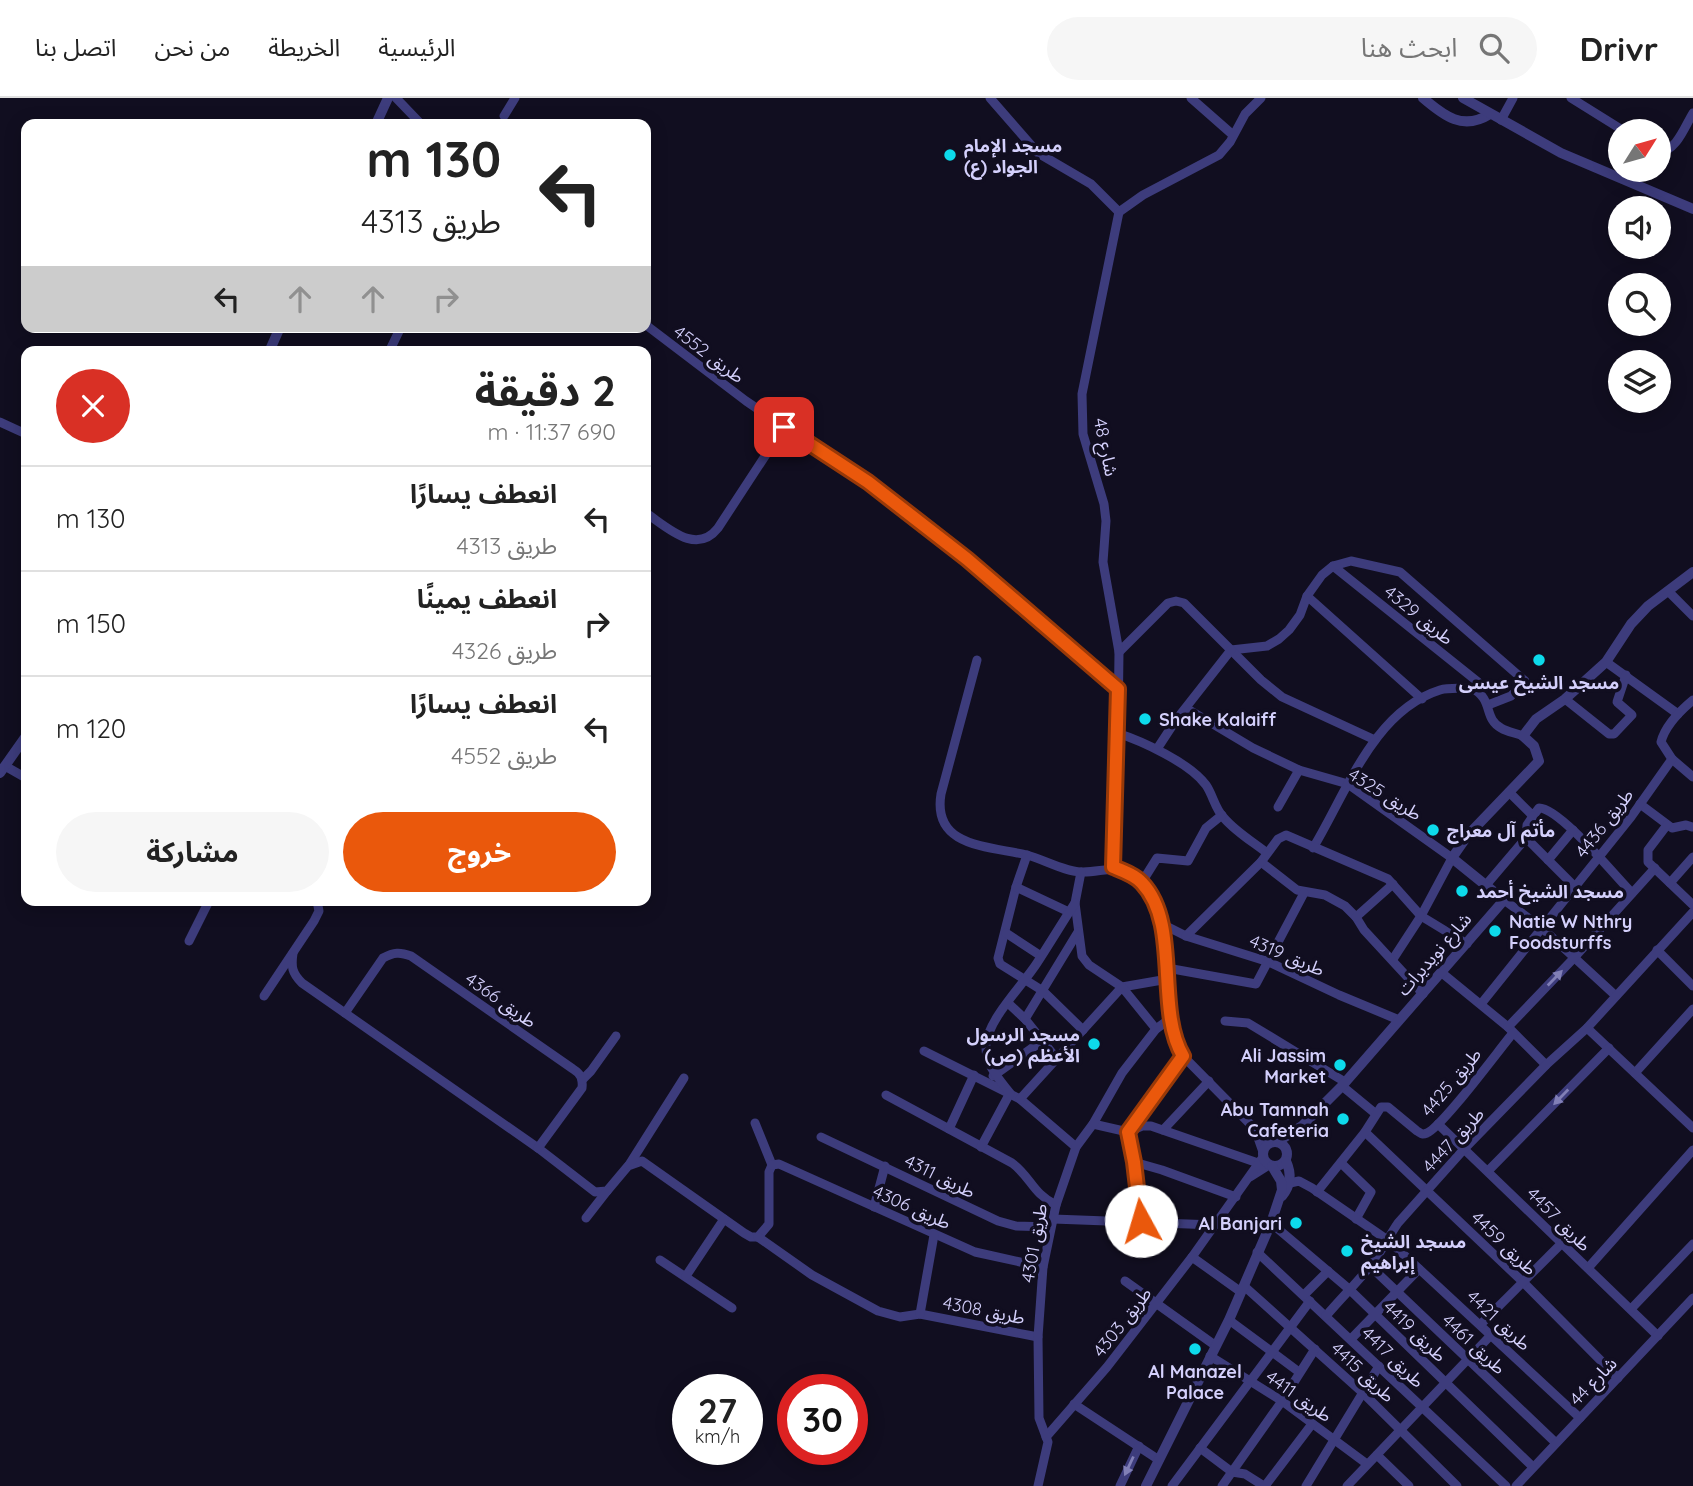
<!DOCTYPE html>
<html lang="ar">
<head>
<meta charset="utf-8">
<style>
  body { margin:0; font-family:Quicksand,"Noto Sans Arabic",sans-serif; background:#f6f6f6; color:#222; direction:rtl; height:100vh; display:flex; flex-direction:column; font-size:26px; white-space:nowrap }
  * { box-sizing:border-box; margin:0 }
  p { font-size:23px; color:#767676 }
  .icon { flex:none; width:38px; height:38px; fill:none; stroke:currentColor; stroke-width:2; stroke-linecap:round; stroke-linejoin:round }
  .map { position:relative; flex:1; overflow:hidden; direction:ltr }
  .side { position:absolute; left:21px; top:248px; width:630px; height:560px; display:flex; flex-direction:column; background:#fff; border-radius:14px; box-shadow:0 4px 18px #0003; direction:rtl }
  .side>* { flex:none }
  .top-card { position:absolute; left:21px; top:21px; width:630px; height:214px; border-radius:14px; box-shadow:0 4px 18px #0003; direction:rtl; background:#fff; color:#222; overflow:hidden }
  .needle { width:46px; rotate:53deg }
  .tools { position:absolute; left:1608px; top:21px; display:grid; gap:14px }
  .tools a { display:grid; place-items:center; width:63px; height:63px; border-radius:50%; background:#fff; box-shadow:0 4px 18px #0003; font-size:35px }
  .speed { position:absolute; left:672px; top:1276px; display:flex; gap:14px; font-size:35px; font-weight:700; text-align:center }
  .speed>* { display:grid; place-content:center; width:91px; height:91px; border-radius:50%; background:#fff; box-shadow:0 4px 18px #0003; line-height:1 }
  .speed small { font-size:18px; font-weight:400 }
  .speed .limit { border:10px solid #d22; background:#fff; color:#111 }
  .pin { position:absolute; display:grid; place-items:center; width:60px; height:60px; color:#fff; margin:-30px; border-radius:14px; box-shadow:0 4px 10px #0006 }
  .me { position:absolute; width:77px; margin:-38px; rotate:354deg; stroke-linejoin:round; filter:drop-shadow(0 0 5px #0008) }
  .turn { display:flex; align-items:center; gap:24px; height:147px; padding:0 35px; font-size:32px }
  .turn .icon { width:91px; height:91px; stroke-width:2.5 }
  .turn b { display:block; font-size:49px; line-height:60px }
  .lanes { display:flex; align-items:center; height:66px; padding:0 35px; background:#0003; justify-content:center; gap:35px; direction:ltr }
  .lanes .off { opacity:.35 }
  .round { display:grid; place-items:center; flex:none; width:74px; height:74px; border-radius:37px; background:#f6f6f6 }
  .head { display:flex; align-items:center; justify-content:space-between; height:119px; padding:0 35px }
  h1 { font-size:42px; font-weight:700; line-height:52px }
  .primary-button { display:flex; gap:14px; margin-top:auto; padding:14px 35px }
  .primary-button a { flex:1; height:80px; border-radius:42px; background:#ea580c; color:#fff; font-size:28px; font-weight:700; line-height:80px; text-align:center }
  .primary-button a+a { background:#f6f6f6; color:#222 }
  ul { padding:0; list-style:none }
  li { display:flex; align-items:center; gap:21px; height:105px; padding:0 35px; border-top:2px solid #e0e0e0 }
  li div { flex:1 }
  li b { display:block; font-size:26px }
  li em { font-style:normal }
  header { display:flex; align-items:center; gap:42px; box-sizing:border-box; height:98px; padding:0 35px; background:#fff; border-bottom:2px solid #e0e0e0 }
  header strong { font-size:33px }
  nav { display:flex; gap:38px; margin-inline-start:auto; font-size:24px }
  .search { width:490px; height:63px; background:#f6f6f6; display:flex; align-items:center; gap:18px; box-sizing:border-box; padding:0 24px; border-radius:38px; color:#767676; font-size:26px }
  .map>svg:first-child { display:block }
  .lines { fill:none; stroke-linecap:round; stroke-linejoin:round }
  .minor { stroke:#3d3c7c; stroke-width:9 }
  .tertiary { stroke:#3d3c7c; stroke-width:10 }
  .oneway { fill:#817fb6 }
  .route-casing { stroke:#983908; stroke-width:18 }
  .route { stroke:#ea580c; stroke-width:12 }
  .poi-dot { fill:#0ddaeb; stroke:#110e20; stroke-width:2.5 }
  .labels { text-anchor:middle; dominant-baseline:central; stroke-width:7; stroke-linejoin:round; paint-order:stroke }
  .poi-label { font-size:18px; font-weight:bold; fill:#d4d0fc; stroke:#110e20; text-anchor:start }
  .street-label { font-size:18px; fill:#d4d0fc; stroke:#110e20 }
</style>
</head>
<body>
<header>
<strong>Drivr</strong>
<div class="search"><svg class="icon" aria-label="search" viewBox="0 0 24 24"><circle cx="10" cy="10" r="6"/><path d="M15 15l6 6"/></svg>ابحث هنا</div>
<nav><a>الرئيسية</a><a>الخريطة</a><a>من نحن</a><a>اتصل بنا</a></nav>
</header>
<div class="map">
<svg width="1693" height="1388" viewBox="0 0 1693 1388">
  <rect width="100%" height="100%" fill="#110e20"/>
  <g class="lines">
    <g class="minor">
      <path d="M396,0L421,26"/>
      <path d="M990,0L1038,55L1091,86L1119,114"/>
      <path d="M1191,0L1233,37"/>
      <path d="M1571,0L1624,33"/>
      <path d="M504,18L515,0"/>
      <path d="M1501,22L1513,0"/>
      <path d="M1659,54C1676,54 1685,28 1693,15"/>
      <path d="M1119,114L1143,97L1219,57L1230,44L1245,16L1261,0"/>
      <path d="M646,227L746,303L890,401L999,487L1119,591"/>
      <path d="M389,254L401,229"/>
      <path d="M0,324L26,336"/>
      <path d="M646,415C667,429 696,458 718,430L784,329"/>
      <path d="M1333,468L1478,584V593"/>
      <path d="M1668,493L1693,518"/>
      <path d="M1307,498L1422,601"/>
      <path d="M1231,552L1267,548L1279,541L1289,532L1300,517L1307,498L1322,477L1333,468L1351,463L1400,474L1525,583L1511,598L1488,607"/>
      <path d="M1119,554L1168,505L1176,503L1184,505L1261,582L1282,599L1375,642"/>
      <path d="M977,562L941,696C932,750 990,748 1027,757C1045,762 1065,774 1083,774C1104,774 1114,766 1134,778C1181,807 1156,912 1183,958L1258,1034L1276,1044"/>
      <path d="M1606,564L1678,616"/>
      <path d="M1565,601L1609,636H1614L1632,617L1617,604L1626,577"/>
      <path d="M1693,602C1681,612 1665,628 1661,644L1672,661L1693,679"/>
      <path d="M1186,610L1253,650L1299,672L1348,686L1452,760L1421,818L1393,861"/>
      <path d="M1117,635C1142,643 1190,665 1206,687C1213,697 1215,711 1224,720C1236,734 1253,744 1267,755"/>
      <path d="M1157,651L1176,622L1231,552"/>
      <path d="M5,668L26,680"/>
      <path d="M1509,694L1533,718L1539,710C1560,710 1615,778 1632,795"/>
      <path d="M1640,706L1672,730L1686,727L1692,729"/>
      <path d="M1278,709L1299,672"/>
      <path d="M1667,727L1648,752V764L1693,807"/>
      <path d="M1526,740L1575,789"/>
      <path d="M1313,750C1346,696 1373,613 1440,592C1450,589 1461,591 1472,590C1494,602 1483,620 1501,630C1507,634 1516,635 1523,638"/>
      <path d="M1027,757L1016,789L998,860L1000,866L1043,893L1083,932"/>
      <path d="M1548,762L1573,732"/>
      <path d="M1261,764L1297,792L1325,797L1345,808L1356,819L1364,832L1423,896"/>
      <path d="M1113,769L1117,712L1119,554L1103,464L1106,423L1104,406L1083,336L1082,296L1119,114"/>
      <path d="M1081,774L1075,805L1082,858L1089,867L1122,889L1168,881"/>
      <path d="M1142,784L1157,760L1188,763L1206,730L1222,717"/>
      <path d="M1670,785L1693,759"/>
      <path d="M1486,787L1526,740L1527,727L1533,718"/>
      <path d="M1016,789L1069,814"/>
      <path d="M1504,802L1542,830L1616,898"/>
      <path d="M1356,819L1393,786"/>
      <path d="M1162,826L1186,838L1269,864L1339,897L1399,922"/>
      <path d="M1006,835L1041,858"/>
      <path d="M1186,838L1261,764L1278,741L1286,737L1388,781L1421,818L1467,846"/>
      <path d="M189,843L209,803"/>
      <path d="M1657,852L1693,888"/>
      <path d="M293,855C291,869 292,875 302,885L538,1050L595,1094L607,1093L628,1068L642,1063L744,1135L751,1139H758L769,1126V1074L772,1067L755,1025"/>
      <path d="M1167,870L1256,886L1304,795"/>
      <path d="M1442,875L1508,929L1546,967"/>
      <path d="M264,898L314,823L319,813L317,803"/>
      <path d="M1008,905L1025,921L1057,961"/>
      <path d="M1481,906L1631,719L1672,661"/>
      <path d="M345,915L383,860C394,854 400,854 411,858L573,971C581,976 583,981 582,990L538,1050"/>
      <path d="M1025,921L1078,834"/>
      <path d="M1225,923L1248,925L1345,984"/>
      <path d="M1508,929L1573,861L1655,770"/>
      <path d="M1587,930L1693,1030"/>
      <path d="M924,953L1020,1001L1076,1049"/>
      <path d="M1635,975L1693,911"/>
      <path d="M993,978L1042,943"/>
      <path d="M582,982L591,973L616,938"/>
      <path d="M1342,988L1376,1016"/>
      <path d="M886,997L1012,1065C1031,1079 1032,1095 1056,1107"/>
      <path d="M1020,1001L1122,889L1156,931"/>
      <path d="M1093,1026L1128,1034L1142,1028H1151L1258,1065"/>
      <path d="M1438,1026L1658,1238"/>
      <path d="M949,1031L974,977"/>
      <path d="M1163,1032L1209,983"/>
      <path d="M1256,1034L1263,1054"/>
      <path d="M1365,1034L1523,1184L1618,1280"/>
      <path d="M821,1039L998,1123L1016,1128L1050,1129"/>
      <path d="M981,1049L1010,995C999,981 985,967 986,947C988,921 1023,887 1037,865C1050,845 1062,825 1075,805"/>
      <path d="M1134,1064L1162,1072L1236,1099"/>
      <path d="M1341,1065L1371,1094L1356,1121"/>
      <path d="M629,1067L684,980"/>
      <path d="M772,1067L779,1066L975,1154L1043,1169"/>
      <path d="M1488,1073L1609,950"/>
      <path d="M1250,1079L1269,1067"/>
      <path d="M1290,1085L1299,1083L1312,1090L1389,1143L1580,1320"/>
      <path d="M1317,1094L1365,1034L1381,1009H1388L1417,1033C1422,1036 1422,1037 1427,1035C1443,1028 1498,953 1513,935"/>
      <path d="M874,1109L885,1068"/>
      <path d="M586,1120L607,1093"/>
      <path d="M1053,1121L1215,1127"/>
      <path d="M1141,1123L1134,1064L1128,1034L1183,958"/>
      <path d="M1271,1125L1349,1191L1533,1369"/>
      <path d="M758,1139L812,1177L878,1213L900,1219L920,1216L1038,1239"/>
      <path d="M1257,1154L1506,1388"/>
      <path d="M1192,1159L1241,1194"/>
      <path d="M660,1162L732,1210"/>
      <path d="M1370,1168L1556,1345"/>
      <path d="M1588,1170L1693,1052"/>
      <path d="M686,1178L724,1121"/>
      <path d="M1125,1183L1216,1248"/>
      <path d="M1244,1188L1363,1295L1457,1388"/>
      <path d="M1304,1197L1328,1173"/>
      <path d="M1631,1211L1693,1146"/>
      <path d="M920,1216L934,1137"/>
      <path d="M1326,1218C1341,1200 1357,1185 1371,1167C1382,1153 1389,1138 1398,1125L1465,1050L1546,967L1587,930L1693,814"/>
      <path d="M1229,1222L1299,1274"/>
      <path d="M1481,1226L1562,1145"/>
      <path d="M1351,1241L1419,1171"/>
      <path d="M1210,1258L1282,1303L1367,1366"/>
      <path d="M1074,1306L1159,1362"/>
      <path d="M1046,1339L1107,1269L1192,1159L1263,1059"/>
      <path d="M1200,1350L1232,1374L1245,1376L1264,1388"/>
      <path d="M1377,1357L1409,1388"/>
      <path d="M1038,1388L1048,1344L1039,1320L1038,1239L1043,1169L1056,1107L1076,1049L1093,1026L1122,975L1156,931L1171,920"/>
      <path d="M1120,1388L1139,1348"/>
      <path d="M1172,1388L1310,1203"/>
      <path d="M1222,1388L1282,1303L1315,1251"/>
      <path d="M1265,1388L1312,1326"/>
      <path d="M1306,1388L1379,1268"/>
      <path d="M1347,1388L1491,1237"/>
      <path d="M1516,1388L1693,1200"/>
    </g>
    <g class="tertiary">
      <path d="M1423,0C1444,18 1463,33 1490,16"/>
      <path d="M1463,0L1561,55L1693,111"/>
      <path d="M376,26L388,0"/>
      <path d="M269,254L280,229"/>
      <path d="M0,675L26,638"/>
      <circle cx="1275" cy="1056" r="12"/>
      <path d="M1277,1044L1302,1028L1342,988L1504,802L1452,760L1468,737L1539,663L1534,648L1523,638L1536,621L1565,601L1606,564L1631,526L1648,508L1693,474"/>
      <path d="M1282,1098C1291,1087 1292,1076 1286,1063"/>
      <path d="M1146,1388L1229,1222L1271,1125L1282,1092L1281,1083L1272,1068"/>
    </g>
  </g>
  <defs><path id="oneway-solid" d="M-6-.8H1V-3.2L6.5 0L1 3.2V.8H-6Z" transform="scale(1.75)"/></defs>
  <g class="oneway">
    <use href="#oneway-solid" transform="translate(1555 880) rotate(-46)"/>
    <use href="#oneway-solid" transform="translate(1561 999) rotate(134)"/>
    <use href="#oneway-solid" transform="translate(1129 1368) rotate(115)"/>
  </g>
  <g class="lines">
    <g class="route-casing">
      <path id="route" d="M784,329L868,384L967,461L1118,591L1113,769C1123,773 1135,777 1142,785C1181,826 1155,911 1183,958L1128,1034L1134,1064L1141,1123"/>
    </g>
    <use href="#route" class="route"/>
  </g>
  <g class="poi-dot">
    <circle cx="950" cy="57" r="7"/>
    <circle cx="1539" cy="562" r="7"/>
    <circle cx="1145" cy="621" r="7"/>
    <circle cx="1433" cy="732" r="7"/>
    <circle cx="1462" cy="793" r="7"/>
    <circle cx="1495" cy="833" r="7"/>
    <circle cx="1094" cy="946" r="7"/>
    <circle cx="1340" cy="967" r="7"/>
    <circle cx="1343" cy="1021" r="7"/>
    <circle cx="1296" cy="1125" r="7"/>
    <circle cx="1347" cy="1153" r="7"/>
    <circle cx="1195" cy="1251" r="7"/>
  </g>
  <g class="labels">
    <g class="poi-label">
      <text x="964" y="47">مسجد الإمام<tspan x="964" dy="21">الجواد (ع)</tspan></text>
      <text x="1539" y="584" text-anchor="middle">مسجد الشيخ عيسى</text>
      <text x="1159" y="621">Shake Kalaiff</text>
      <text x="1447" y="732">مأتم آل معراج</text>
      <text x="1476" y="793">مسجد الشيخ أحمد</text>
      <text x="1509" y="823">Natie W Nthry<tspan x="1509" dy="21">Foodsturffs</tspan></text>
      <text x="1080" y="936" text-anchor="end">مسجد الرسول<tspan x="1080" dy="21">الأعظم (ص)</tspan></text>
      <text x="1326" y="957" text-anchor="end">Ali Jassim<tspan x="1326" dy="21">Market</tspan></text>
      <text x="1329" y="1011" text-anchor="end">Abu Tamnah<tspan x="1329" dy="21">Cafeteria</tspan></text>
      <text x="1282" y="1125" text-anchor="end">Al Banjari</text>
      <text x="1361" y="1143">مسجد الشيخ<tspan x="1361" dy="21">إبراهيم</tspan></text>
      <text x="1195" y="1273" text-anchor="middle">Al Manazel<tspan x="1195" dy="21">Palace</tspan></text>
    </g>
    <g class="street-label">
      <text transform="translate(709 256) rotate(37)">طريق 4552</text>
      <text transform="translate(1106 349) rotate(78)">شارع 48</text>
      <text transform="translate(1419 517) rotate(39)">طريق 4329</text>
      <text transform="translate(1385 696) rotate(32)">طريق 4325</text>
      <text transform="translate(1604 725) rotate(-52)">طريق 4436</text>
      <text transform="translate(1434 856) rotate(-49)">شارع نويديرات</text>
      <text transform="translate(1287 857) rotate(23)">طريق 4319</text>
      <text transform="translate(501 902) rotate(35)">طريق 4366</text>
      <text transform="translate(1451 984) rotate(-50)">طريق 4425</text>
      <text transform="translate(1453 1042) rotate(-47)">طريق 4447</text>
      <text transform="translate(940 1078) rotate(26)">طريق 4311</text>
      <text transform="translate(912 1109) rotate(24)">طريق 4306</text>
      <text transform="translate(1559 1121) rotate(45)">طريق 4457</text>
      <text transform="translate(1034 1145) rotate(-80)">طريق 4301</text>
      <text transform="translate(1504 1145) rotate(44)">طريق 4459</text>
      <text transform="translate(984 1212) rotate(11)">طريق 4308</text>
      <text transform="translate(1499 1222) rotate(43)">طريق 4421</text>
      <text transform="translate(1122 1224) rotate(-52)">طريق 4303</text>
      <text transform="translate(1415 1233) rotate(44)">طريق 4419</text>
      <text transform="translate(1474 1246) rotate(43)">طريق 4461</text>
      <text transform="translate(1393 1259) rotate(44)">طريق 4417</text>
      <text transform="translate(1363 1274) rotate(43)">طريق 4415</text>
      <text transform="translate(1593 1283) rotate(-46)">شارع 44</text>
      <text transform="translate(1299 1298) rotate(35)">طريق 4411</text>
    </g>
  </g>
</svg>
<div class="tools">
<a><svg class="needle" viewBox="-14 -14 28 28"><path d="M0-13l5 13h-10z" fill="#e53935"/><path d="M0 13l5-13h-10z" fill="#767676"/></svg></a>
<a><svg class="icon" aria-label="sound" viewBox="0 0 24 24"><path d="M4 9h4l5-4v14l-5-4H4zM17 9q2 3 0 6"/></svg></a>
<a><svg class="icon" aria-label="search" viewBox="0 0 24 24"><circle cx="10" cy="10" r="6"/><path d="M15 15l6 6"/></svg></a>
<a><svg class="icon" aria-label="layers" viewBox="0 0 24 24"><path d="M12 4l9 5-9 5-9-5zM3 14l9 5 9-5"/></svg></a>
</div>
<div class="speed"><div>27<small>km/h</small></div><div class="limit">30</div></div>
<div class="pin" style="left:784px;top:329px;background:#d93025"><svg class="icon" aria-label="arrive" viewBox="0 0 24 24"><path d="M6 21V4h12l-3 4 3 4H6"/></svg></div>
<svg class="me" style="left:1141px;top:1123px" viewBox="-20 -20 40 40"><circle r="19" fill="#fff"/><path d="M0-13L10 11 0 6-10 11z" fill="#ea580c"/></svg>
<div class="top-card">
<div class="turn"><svg class="icon" aria-label="left" viewBox="0 0 24 24"><path d="M17 20v-9H6M10 6l-5 5 5 5"/></svg><div><b>130 m</b>طريق 4313</div></div>
<div class="lanes"><svg class="icon" aria-label="left" viewBox="0 0 24 24"><path d="M17 20v-9H6M10 6l-5 5 5 5"/></svg><svg class="icon off" aria-label="ahead" viewBox="0 0 24 24"><path d="M12 20V5M6 11l6-6 6 6"/></svg><svg class="icon off" aria-label="ahead" viewBox="0 0 24 24"><path d="M12 20V5M6 11l6-6 6 6"/></svg><svg class="icon off" aria-label="right" viewBox="0 0 24 24"><path d="M7 20v-9h11M14 6l5 5-5 5"/></svg></div>
</div>
<section class="side">
<div class="head"><div><h1>2 دقيقة</h1><p>690 m · 11:37</p></div><a class="round" style="background:#d93025;color:#fff"><svg class="icon" aria-label="close" viewBox="0 0 24 24"><path d="M6 6l12 12M18 6L6 18"/></svg></a></div>
<ul>
<li><svg class="icon" aria-label="left" viewBox="0 0 24 24"><path d="M17 20v-9H6M10 6l-5 5 5 5"/></svg><div><b>انعطف يسارًا</b><p>طريق 4313</p></div><em>130 m</em></li>
<li><svg class="icon" aria-label="right" viewBox="0 0 24 24"><path d="M7 20v-9h11M14 6l5 5-5 5"/></svg><div><b>انعطف يمينًا</b><p>طريق 4326</p></div><em>150 m</em></li>
<li><svg class="icon" aria-label="left" viewBox="0 0 24 24"><path d="M17 20v-9H6M10 6l-5 5 5 5"/></svg><div><b>انعطف يسارًا</b><p>طريق 4552</p></div><em>120 m</em></li>
</ul>
<div class="primary-button"><a>خروج</a><a>مشاركة</a></div>
</section>
</div>
</body>
</html>
